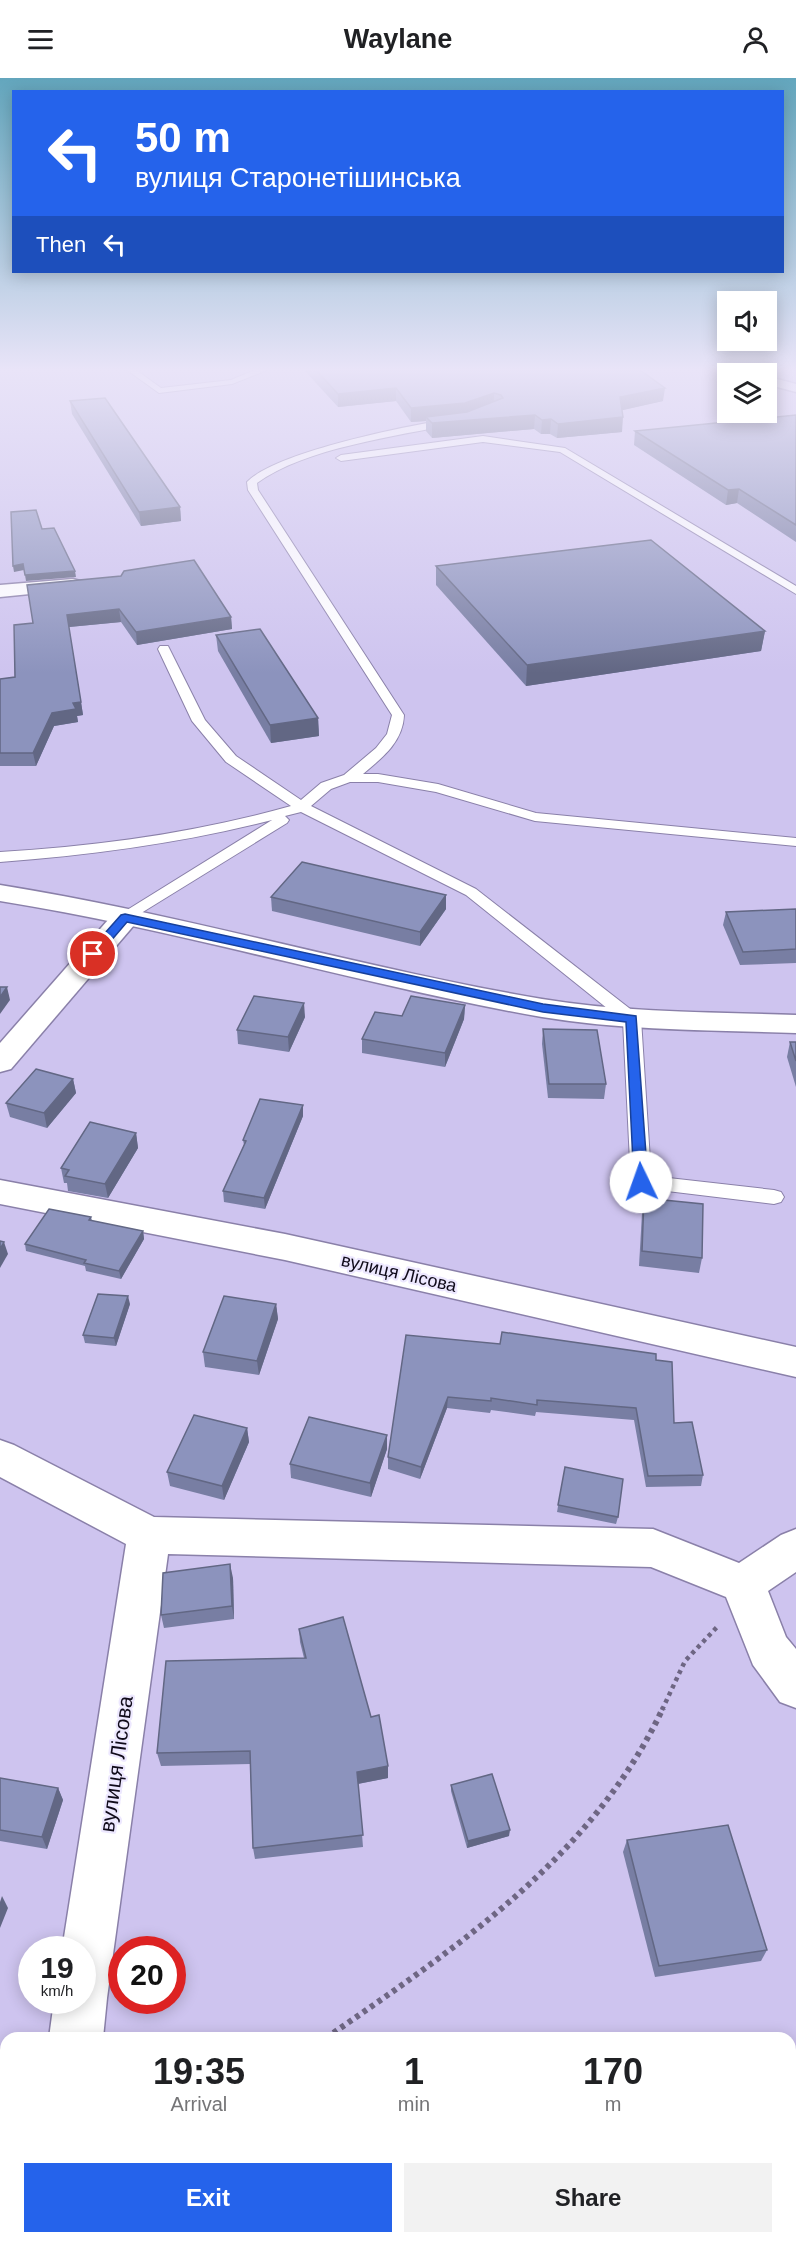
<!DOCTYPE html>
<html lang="en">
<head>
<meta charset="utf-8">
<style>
  body { margin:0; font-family:Arial,sans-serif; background:#f2f2f2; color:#202124; height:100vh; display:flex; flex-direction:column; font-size:22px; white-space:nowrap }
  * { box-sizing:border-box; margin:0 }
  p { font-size:20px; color:#757577 }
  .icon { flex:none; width:33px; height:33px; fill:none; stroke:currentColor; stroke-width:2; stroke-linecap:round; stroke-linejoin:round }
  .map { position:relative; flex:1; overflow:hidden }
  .details { position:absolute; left:0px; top:1954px; width:796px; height:212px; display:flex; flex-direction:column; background:#fff; border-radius:18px 18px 0 0; box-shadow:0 3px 15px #0003 }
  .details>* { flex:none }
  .hud { position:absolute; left:12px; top:12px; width:772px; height:183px; border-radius:0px; box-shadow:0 3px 15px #0003; background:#2563eb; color:#fff; overflow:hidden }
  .controls { position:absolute; left:717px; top:213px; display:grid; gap:12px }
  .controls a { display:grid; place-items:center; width:60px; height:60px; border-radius:0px; background:#fff; box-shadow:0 3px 15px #0003; font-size:30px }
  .speed { position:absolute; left:18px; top:1858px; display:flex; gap:12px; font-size:30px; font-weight:700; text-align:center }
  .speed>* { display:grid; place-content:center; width:78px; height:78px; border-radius:50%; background:#fff; box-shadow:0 3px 15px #0003; line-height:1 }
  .speed small { font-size:15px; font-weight:400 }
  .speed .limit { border:9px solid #d22; background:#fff; color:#111 }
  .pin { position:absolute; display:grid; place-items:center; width:51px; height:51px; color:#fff; margin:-26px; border:3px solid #fff; border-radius:50%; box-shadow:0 2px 6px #0007 }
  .me { position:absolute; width:66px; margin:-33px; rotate:357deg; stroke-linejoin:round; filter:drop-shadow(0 0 4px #0008) }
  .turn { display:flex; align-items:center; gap:21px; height:126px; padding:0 24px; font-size:27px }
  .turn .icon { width:78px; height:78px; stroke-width:2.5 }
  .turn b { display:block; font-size:42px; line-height:51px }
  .then { display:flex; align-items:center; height:57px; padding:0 24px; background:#0003; gap:12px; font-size:22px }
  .eta { display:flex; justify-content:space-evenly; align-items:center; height:102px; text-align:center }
  .eta b { font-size:36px; font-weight:700; line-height:42px }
  .action { display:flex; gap:12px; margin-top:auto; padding:12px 24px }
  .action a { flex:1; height:69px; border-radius:0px; background:#2563eb; color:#fff; font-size:24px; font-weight:700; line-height:69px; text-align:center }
  .action a+a { background:#f2f2f2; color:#202124 }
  header { display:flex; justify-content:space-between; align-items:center; height:78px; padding:0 24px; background:#fff; font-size:27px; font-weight:700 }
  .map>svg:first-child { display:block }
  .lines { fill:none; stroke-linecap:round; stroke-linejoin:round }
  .lane-casing { stroke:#8a80a9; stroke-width:2 }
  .street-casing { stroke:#8a80a9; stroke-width:3 }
  .secondary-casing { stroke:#8a80a9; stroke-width:3 }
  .primary-casing { stroke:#8a80a9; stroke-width:3 }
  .path-far1 { stroke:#6e6683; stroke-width:4.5; stroke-dasharray:4 4; stroke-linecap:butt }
  .path { stroke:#6e6683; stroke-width:6; stroke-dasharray:4.5 4.5; stroke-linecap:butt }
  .lane { fill:#fff; fill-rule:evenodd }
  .street { fill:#fff; fill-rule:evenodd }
  .secondary { fill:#fff; fill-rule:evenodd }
  .primary { fill:#fff; fill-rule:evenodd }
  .wall { fill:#787ea3 }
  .shaded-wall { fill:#626784 }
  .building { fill:#8c93bd; stroke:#626784; stroke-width:1.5 }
  .route { fill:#2563eb; stroke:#184099; stroke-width:1.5 }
  .labels { text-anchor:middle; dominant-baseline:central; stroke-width:4.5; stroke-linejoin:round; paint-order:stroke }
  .street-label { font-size:18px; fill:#100b1a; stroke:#ede8ff }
  .near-street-label { font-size:21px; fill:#100b1a; stroke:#ede8ff }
</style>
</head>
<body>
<header><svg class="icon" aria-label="menu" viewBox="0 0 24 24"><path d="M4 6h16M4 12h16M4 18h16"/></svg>Waylane<svg class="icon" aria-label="person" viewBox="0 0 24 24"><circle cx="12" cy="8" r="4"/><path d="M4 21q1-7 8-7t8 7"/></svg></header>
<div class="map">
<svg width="796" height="2165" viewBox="0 0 796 2165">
  <rect width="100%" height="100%" fill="#cec4ef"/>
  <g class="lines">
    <g class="lane-casing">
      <g id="lane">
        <path d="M127,292H136L161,310L231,302L255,292H267L232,306L159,315Z"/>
        <path d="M452,341L455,342V346C397,358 305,370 257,405L258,412L404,637C403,664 382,680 363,696H378L438,706L536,735L796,760V768L535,743L436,714L378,704H350L331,711L311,728L476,811L638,937L641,941L651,1098L774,1112L781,1114L784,1119L781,1124L774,1126L634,1109L631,1104L623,943L466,817L301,734L285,738L289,742L287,745L125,845L119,843L117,840L119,837L272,742C182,765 92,777 0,784V774C99,768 195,755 291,728L226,684L192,643L158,571L160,568H168L205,642L236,678L301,722L321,705L344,697L376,670L387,656L392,637L248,412L247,404C276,374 409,347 452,341Z"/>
        <path d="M483,358L565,370L796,508V516L560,374L483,364L341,383L336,380L341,377Z"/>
        <rect x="0" y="2078" width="6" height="34"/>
      </g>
    </g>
    <g class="street-casing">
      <g id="street">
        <path d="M73,501L80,503L82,507L80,511L0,519V507Z"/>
        <path d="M125,832L135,834L138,840L135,846L11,991L0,994V965L115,834Z"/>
        <path d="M0,1102L285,1156L796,1269V1299L285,1182L0,1126Z"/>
        <path d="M0,1362L14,1367L154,1439L653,1451L739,1485L781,1457L796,1451V1494L768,1513L786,1559L796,1571V1630L780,1624L753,1587L726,1519L651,1489L168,1476L107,1920L103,1960H49L54,1923H82V1872H62L126,1466L0,1399Z"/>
        <rect x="28" y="2160" width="60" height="5"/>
      </g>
    </g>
    <g class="secondary-casing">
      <path id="secondary" d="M0,807C182,836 360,890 542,921C626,935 711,934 796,937V955C711,952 626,953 542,939C360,907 182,852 0,823Z"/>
    </g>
    <g class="primary-casing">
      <g id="primary">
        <path d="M724,292H743L747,296H728Z"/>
        <path d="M766,298L796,306V314L766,306Z"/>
      </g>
    </g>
    <path class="path-far1" d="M662,1632L685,1583L718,1548"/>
    <g class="path">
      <path d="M326,1960C457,1869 593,1779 663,1630"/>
      <path d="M130,2165L132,2160"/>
    </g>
    <use href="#lane" class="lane"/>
    <use href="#street" class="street"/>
    <use href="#secondary" class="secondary"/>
    <use href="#primary" class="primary"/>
  </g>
  <g class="wall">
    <path d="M304,292H640L663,323L622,332V354L557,360L550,356H541L534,351L432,360L426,353V343L411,344L396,323L338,329Z"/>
    <path d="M70,323L180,429L181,443L141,448L72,336Z"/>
    <path d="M796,337V464L737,425L726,427L634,367L635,353Z"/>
    <path d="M436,488L765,553L761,573L526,608L436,507Z"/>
    <path d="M27,507L231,539L232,551L137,567L121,544L69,549L83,637L77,638L78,644L54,648L36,688H0V601L15,599L33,545Z"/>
    <path d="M216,557L318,640L319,658L271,665L218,573Z"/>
    <path d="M446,817V831L420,868L272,833L271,819Z"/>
    <path d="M796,831V885L740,887L723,847L726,834Z"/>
    <path d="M465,927L464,941L445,989L362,975V961L402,938Z"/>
    <path d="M305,939L289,974L238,966L237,952Z"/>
    <path d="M543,951L606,1006L604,1021L548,1020L542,966Z"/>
    <path d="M790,964H796V1009L787,979Z"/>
    <path d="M73,1001L76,1015L47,1050L10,1039L6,1025Z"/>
    <path d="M303,1027V1038L265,1131L224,1124L223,1113L244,1067L243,1062Z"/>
    <path d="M136,1055L138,1070L108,1120L68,1113L67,1105H64L61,1090Z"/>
    <path d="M644,1120L702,1180L699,1195L639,1188L642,1135Z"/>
    <path d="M91,1139L92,1143L143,1153L144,1161L121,1201L86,1193L85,1188L26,1173L25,1166Z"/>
    <path d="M130,1226L116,1268L85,1265L83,1257Z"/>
    <path d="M276,1226L278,1241L259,1297L205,1289L203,1274Z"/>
    <path d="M500,1266L656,1282L674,1345L703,1397L701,1408L646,1409L634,1342L536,1334L535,1338L491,1332L490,1335L447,1330L420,1401L388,1391V1379Z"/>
    <path d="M247,1350L249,1364L224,1422L170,1408L167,1394Z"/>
    <path d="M387,1371L371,1419L291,1400L290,1386Z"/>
    <path d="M565,1389L618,1439L616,1446L557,1434Z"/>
    <path d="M233,1500L234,1541L164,1550L161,1537Z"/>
    <path d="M299,1551L388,1700L358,1706L363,1769L255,1781L253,1770L250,1686L161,1688L157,1675L304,1580L300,1564Z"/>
    <path d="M0,1700L58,1710L63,1722L47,1771L0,1763Z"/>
    <path d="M451,1707L509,1758L467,1770L451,1713Z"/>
    <path d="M627,1762L767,1872L761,1883L655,1899L623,1774Z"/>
    <path d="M402,2160H420L419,2165Z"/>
  </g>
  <g class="shaded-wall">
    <path d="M396,310V323L338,329V316Z"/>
    <path d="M665,310L663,323L619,333L620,319Z"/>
    <path d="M494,315V329L429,342L426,339V343L411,344V330Z"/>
    <path d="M535,337L534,351L432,360V345Z"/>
    <path d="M623,339L622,354L557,360L558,346Z"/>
    <path d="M551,341L550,356H541L542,342Z"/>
    <path d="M739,411L737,425L726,427L728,412Z"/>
    <path d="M180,429L181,443L141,448L139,434Z"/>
    <path d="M23,486L24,492L14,494L13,488Z"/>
    <path d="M75,493L76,499L26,503L25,497Z"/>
    <path d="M119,531L121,544L69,549L67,537Z"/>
    <path d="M231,539L232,551L137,567L136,554Z"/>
    <path d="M765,553L761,573L526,608L527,587Z"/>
    <path d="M81,624L83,637L77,638L78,644L54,648L36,688L33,675L52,635L73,625Z"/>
    <path d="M318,640L319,658L271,665L270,647Z"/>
    <path d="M446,817V831L420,868V854Z"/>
    <path d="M7,909L10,922L0,936V919Z"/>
    <path d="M304,925L305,939L289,974L288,959Z"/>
    <path d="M465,927L464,941L445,989V975Z"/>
    <path d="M73,1001L76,1015L47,1050L44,1035Z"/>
    <path d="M303,1027V1038L265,1131L264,1120Z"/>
    <path d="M136,1055L138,1070L108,1120L105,1106Z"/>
    <path d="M143,1153L144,1161L121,1201L119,1193Z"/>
    <path d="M4,1164L8,1176L0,1190V1171Z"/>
    <path d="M128,1218L130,1226L116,1268L114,1260Z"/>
    <path d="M276,1226L278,1241L259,1297L257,1283Z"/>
    <path d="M448,1319L447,1330L420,1401L421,1389Z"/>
    <path d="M247,1350L249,1364L224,1422L222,1408Z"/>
    <path d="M387,1357V1371L371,1419L370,1405Z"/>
    <path d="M230,1486L233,1500L234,1541L232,1528Z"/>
    <path d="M388,1688V1700L357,1706V1694Z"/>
    <path d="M58,1710L63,1722L47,1771L42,1759Z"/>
    <path d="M510,1752L509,1758L467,1770L468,1763Z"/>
    <path d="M2,1818L8,1830L0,1850V1824Z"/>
  </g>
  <g class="building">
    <path d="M316,292H640L665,310L620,319L623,339L558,346L551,341L542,342L535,337L432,345L426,339L467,334L503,320L501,317L494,315L465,325L411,330L396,310L338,316Z"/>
    <path d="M105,320L180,429L139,434L70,323Z"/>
    <path d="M796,337V447L739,411L728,412L635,353Z"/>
    <path d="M36,432L42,451L54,450L75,493L25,497L23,486L13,488L11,434Z"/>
    <path d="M651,462L765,553L527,587L436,488Z"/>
    <path d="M194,482L231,539L136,554L119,531L67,537L81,624L73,625L76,631L52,635L33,675H0V601L15,599L14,547L33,545L27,507L121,498L124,493Z"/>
    <path d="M260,551L318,640L270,647L216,557Z"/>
    <path d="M302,784L446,817L420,854L271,819Z"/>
    <path d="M796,831V871L743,874L726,834Z"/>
    <path d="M0,909H7L0,919Z"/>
    <path d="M254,918L304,925L288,959L237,952Z"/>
    <path d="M411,918L465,927L445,975L362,961L375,934L402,938Z"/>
    <path d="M543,951L597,952L606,1006H549Z"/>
    <path d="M790,964H796V983Z"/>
    <path d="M36,991L73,1001L44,1035L6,1025Z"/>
    <path d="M260,1021L303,1027L264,1120L223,1113L246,1063L243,1062Z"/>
    <path d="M90,1044L136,1055L105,1106L65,1098L69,1092L61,1090Z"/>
    <path d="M644,1120L703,1126L702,1180L642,1173Z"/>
    <path d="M49,1131L91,1139L89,1142L143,1153L119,1193L84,1185L86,1182L25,1166Z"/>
    <path d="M0,1163L4,1164L0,1171Z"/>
    <path d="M98,1216L128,1218L114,1260L83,1257Z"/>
    <path d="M224,1218L276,1226L257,1283L203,1274Z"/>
    <path d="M502,1254L656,1276V1282L672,1284L674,1345L692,1344L703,1397L648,1398L636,1330L537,1322V1327L491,1320V1323L448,1319L421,1389L388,1379L406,1257L500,1266Z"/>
    <path d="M194,1337L247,1350L222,1408L167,1394Z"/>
    <path d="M309,1339L387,1357L370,1405L290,1386Z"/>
    <path d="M565,1389L623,1401L618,1439L558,1427Z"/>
    <path d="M230,1486L232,1528L161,1537L163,1495Z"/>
    <path d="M343,1539L371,1639L379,1637L388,1688L357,1694L363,1757L253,1770L250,1673L157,1675L166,1583L306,1580L299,1551Z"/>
    <path d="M492,1696L510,1752L468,1763L451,1707Z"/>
    <path d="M0,1700L58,1710L42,1759L0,1752Z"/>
    <path d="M728,1747L767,1872L659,1888L627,1762Z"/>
  </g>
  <linearGradient id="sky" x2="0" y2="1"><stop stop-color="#63a6bd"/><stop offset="0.49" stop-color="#e9e4f8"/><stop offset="1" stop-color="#e9e4f8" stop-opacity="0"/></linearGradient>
  <rect width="796" height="595" fill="url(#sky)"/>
  <path class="route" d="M125,836L543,926L636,938L648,1104L641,1109L634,1104L626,944L543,934L127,844L98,878H89V873L121,837Z"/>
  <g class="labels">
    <g class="street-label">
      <text transform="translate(399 1195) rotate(13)">вулиця Лісова</text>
    </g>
    <g class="near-street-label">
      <text transform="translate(116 1686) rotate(-82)">вулиця Лісова</text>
    </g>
  </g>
</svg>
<div class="controls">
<a><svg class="icon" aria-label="sound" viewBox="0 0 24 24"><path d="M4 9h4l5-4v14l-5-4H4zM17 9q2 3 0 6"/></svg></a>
<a><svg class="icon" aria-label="layers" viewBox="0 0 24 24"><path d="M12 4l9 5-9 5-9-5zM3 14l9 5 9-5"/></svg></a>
</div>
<div class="speed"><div>19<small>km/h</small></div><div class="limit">20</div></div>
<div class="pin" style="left:93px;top:876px;background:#d93025"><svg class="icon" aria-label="arrive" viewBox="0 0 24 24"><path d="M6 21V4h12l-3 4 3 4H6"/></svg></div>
<svg class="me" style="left:641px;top:1104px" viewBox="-20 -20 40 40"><circle r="19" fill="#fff"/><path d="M0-13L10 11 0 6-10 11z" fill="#2563eb"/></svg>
<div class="hud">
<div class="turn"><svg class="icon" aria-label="left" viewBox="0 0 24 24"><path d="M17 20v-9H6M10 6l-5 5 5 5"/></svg><div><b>50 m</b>вулиця Старонетішинська</div></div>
<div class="then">Then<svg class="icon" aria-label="left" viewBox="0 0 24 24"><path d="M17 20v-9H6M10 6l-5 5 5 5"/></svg></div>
</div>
<section class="details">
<div class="eta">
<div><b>19:35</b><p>Arrival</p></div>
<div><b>1</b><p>min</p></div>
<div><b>170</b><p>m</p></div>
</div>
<div class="action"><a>Exit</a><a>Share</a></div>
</section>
</div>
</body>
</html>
